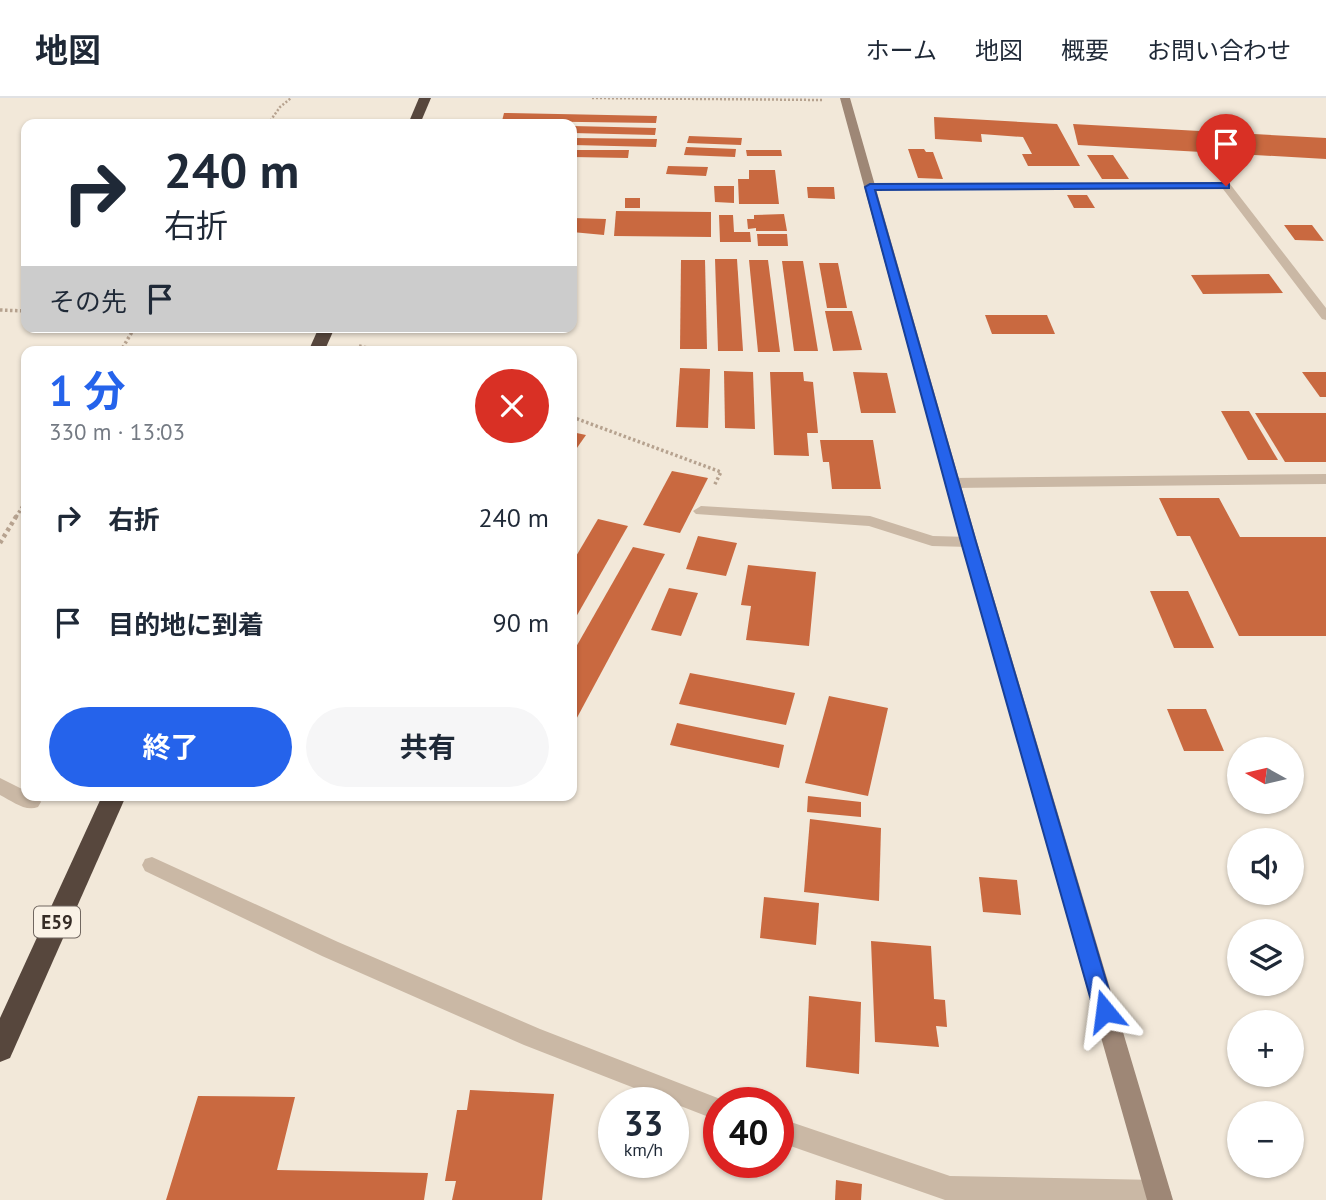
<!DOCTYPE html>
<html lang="ja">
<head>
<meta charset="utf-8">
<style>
  body { margin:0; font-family:"PT Sans","Noto Sans JP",sans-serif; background:#f6f6f7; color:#1f2937; height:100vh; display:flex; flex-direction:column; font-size:26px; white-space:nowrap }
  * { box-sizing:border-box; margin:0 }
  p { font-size:23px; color:#747a83 }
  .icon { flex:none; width:38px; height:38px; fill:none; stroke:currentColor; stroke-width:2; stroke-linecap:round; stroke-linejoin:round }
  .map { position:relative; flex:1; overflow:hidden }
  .side { position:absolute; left:21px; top:248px; width:556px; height:455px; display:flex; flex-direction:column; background:#fff; border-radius:14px; box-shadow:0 2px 5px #0004 }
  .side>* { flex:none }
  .hud { position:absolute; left:21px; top:21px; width:556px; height:214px; border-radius:14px; box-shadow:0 2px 5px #0004; background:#fff; color:#1f2937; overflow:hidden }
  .needle { width:46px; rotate:278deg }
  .tools { position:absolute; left:1227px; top:639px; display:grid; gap:14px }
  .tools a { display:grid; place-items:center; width:77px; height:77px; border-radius:50%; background:#fff; box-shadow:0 2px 5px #0004; font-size:35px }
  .speed { position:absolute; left:598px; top:989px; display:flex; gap:14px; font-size:35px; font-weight:700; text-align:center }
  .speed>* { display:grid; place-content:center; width:91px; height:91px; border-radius:50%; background:#fff; box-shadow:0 2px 5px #0004; line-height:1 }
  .speed small { font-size:18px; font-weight:400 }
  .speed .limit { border:10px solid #d22; background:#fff; color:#111 }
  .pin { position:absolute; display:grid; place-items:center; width:60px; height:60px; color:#fff; margin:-72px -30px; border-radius:50% 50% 50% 0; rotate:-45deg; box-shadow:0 0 7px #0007 }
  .pin .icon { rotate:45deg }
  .me { position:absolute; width:77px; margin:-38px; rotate:344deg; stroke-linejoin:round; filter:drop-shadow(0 0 5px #0008) }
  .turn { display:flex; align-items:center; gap:24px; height:147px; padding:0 28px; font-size:32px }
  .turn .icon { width:91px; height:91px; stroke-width:2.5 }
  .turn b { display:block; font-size:49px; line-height:60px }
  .then { display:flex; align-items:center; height:66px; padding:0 28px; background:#0003; gap:14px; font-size:26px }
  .round { display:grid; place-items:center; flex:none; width:74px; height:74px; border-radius:37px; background:#f6f6f7 }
  .overview { display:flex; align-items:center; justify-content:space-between; height:119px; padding:0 28px }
  h1 { font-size:42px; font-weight:700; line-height:52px; color:#2563eb }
  .button { display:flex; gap:14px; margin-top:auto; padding:14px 28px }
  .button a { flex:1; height:80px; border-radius:42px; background:#2563eb; color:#fff; font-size:28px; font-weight:700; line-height:80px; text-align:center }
  .button a+a { background:#f6f6f7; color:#1f2937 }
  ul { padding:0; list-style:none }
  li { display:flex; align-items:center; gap:21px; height:105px; padding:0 28px }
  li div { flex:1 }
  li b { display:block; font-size:26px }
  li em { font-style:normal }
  header { display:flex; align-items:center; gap:42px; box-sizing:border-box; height:98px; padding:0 35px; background:#fff; border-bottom:2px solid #e0e1e3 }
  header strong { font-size:33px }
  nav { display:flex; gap:38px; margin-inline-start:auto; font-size:24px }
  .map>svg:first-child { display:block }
  .building { fill:#c96940 }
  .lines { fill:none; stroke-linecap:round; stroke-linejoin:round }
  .path-far2 { stroke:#b6a28f; stroke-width:2.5; stroke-dasharray:2 2; stroke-linecap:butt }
  .path-far1 { stroke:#b6a28f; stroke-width:3.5; stroke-dasharray:2.5 2.5; stroke-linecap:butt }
  .path { stroke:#b6a28f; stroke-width:4.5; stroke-dasharray:3.5 3.5; stroke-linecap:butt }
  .lane { fill:#cab8a5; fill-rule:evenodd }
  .secondary { fill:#9e8776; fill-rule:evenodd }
  .highway { fill:#57473d; fill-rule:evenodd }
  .route { fill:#2563eb; stroke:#184099; stroke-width:2 }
  .labels { text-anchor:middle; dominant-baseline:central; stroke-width:5; stroke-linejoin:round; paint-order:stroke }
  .shield { fill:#faf2e6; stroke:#716760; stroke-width:2 }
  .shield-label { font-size:19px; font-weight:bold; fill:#362c26 }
</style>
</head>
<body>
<header>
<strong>地図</strong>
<nav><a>ホーム</a><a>地図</a><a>概要</a><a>お問い合わせ</a></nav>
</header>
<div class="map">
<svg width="1326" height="1102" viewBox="0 0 1326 1102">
  <rect width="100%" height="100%" fill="#f2e8d9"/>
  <g class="building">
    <path d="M504,15L657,18L656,25L502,23Z"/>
    <path d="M934,19L1057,26L1080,68H1028L1022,56H1032L1023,39L981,36L982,44L935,41Z"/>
    <path d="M1073,26L1326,40V61L1078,47Z"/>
    <path d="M572,28L656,30L655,37L572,35Z"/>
    <path d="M689,38L742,40L741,47L687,45Z"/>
    <path d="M572,40L657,41L656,49L572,47Z"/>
    <path d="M686,49L736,51L735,59L684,57Z"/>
    <path d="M908,51H924L926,54H933L943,81L918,80Z"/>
    <path d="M572,52H629L628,60L572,59Z"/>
    <path d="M746,52H781L782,58H747Z"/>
    <path d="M1087,57H1113L1129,81H1102Z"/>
    <path d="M668,68L708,69L706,78L666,76Z"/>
    <path d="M749,72H775L779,106H739L738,81H749Z"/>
    <path d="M714,88H734V105L715,104Z"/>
    <path d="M807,89H834L835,101L808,100Z"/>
    <path d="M1067,97H1087L1095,110H1074Z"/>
    <rect x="625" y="100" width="15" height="10"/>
    <path d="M616,113L711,114V139L614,138Z"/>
    <path d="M784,116L787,133H756V130L748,131L747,121H754V117Z"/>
    <path d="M719,117H733L734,134H750L751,144H720Z"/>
    <path d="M572,120L606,121L604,137L572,134Z"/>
    <path d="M1284,127H1312L1324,143L1295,142Z"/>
    <path d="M757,136H787L788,148H758Z"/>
    <path d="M715,161H737L743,253H718Z"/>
    <path d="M681,162H705L707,251H680Z"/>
    <path d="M749,162H768L780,254H758Z"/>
    <path d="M782,163H803L818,253H794Z"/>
    <path d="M819,165H838L847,210H827Z"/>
    <path d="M1269,176L1283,195L1203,196L1191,177Z"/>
    <path d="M825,213H852L862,252L833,253Z"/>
    <path d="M985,217H1047L1055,236H992Z"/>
    <path d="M680,270L710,271L708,330L676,329Z"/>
    <path d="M724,273L753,274L755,331L725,330Z"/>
    <path d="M770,274H803L804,283L813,284L818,335H807L809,358L774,357Z"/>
    <path d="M853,274L887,275L896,315H861Z"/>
    <path d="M1302,274H1326V299H1320Z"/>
    <path d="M1221,313H1249L1278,362H1248Z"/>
    <path d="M1255,315H1326V364H1285Z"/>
    <path d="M572,334L586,337L572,357Z"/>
    <path d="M820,342H873L881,391H832L829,364H823Z"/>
    <path d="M672,373L708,380L680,435L643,427Z"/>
    <path d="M1159,400H1219L1240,439H1326V538H1239L1190,438H1177Z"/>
    <path d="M598,421L628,428L572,526V465Z"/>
    <path d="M698,438L737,445L726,478L686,471Z"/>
    <path d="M633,449L665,456L572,629V556Z"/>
    <path d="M748,467L816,474L809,548L746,542L751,508L741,507Z"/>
    <path d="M669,490L698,495L681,538L651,532Z"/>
    <path d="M1150,493H1188L1214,550H1174Z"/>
    <path d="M690,575L795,595L786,627L679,606Z"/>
    <path d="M829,598L888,610L868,698L805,685Z"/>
    <path d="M1167,611H1206L1224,653H1184Z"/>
    <path d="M677,625L784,647L779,670L670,647Z"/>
    <path d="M808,698L861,704V719L807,714Z"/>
    <path d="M810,721L881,730L879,803L804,794Z"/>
    <path d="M979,779L1017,782L1021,817L983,814Z"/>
    <path d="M764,799L819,805L816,847L760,840Z"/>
    <path d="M871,843L931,848L934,901L945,902L947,929L936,928L939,949L875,944Z"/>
    <path d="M809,898L861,904L859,976L806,969Z"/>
    <path d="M470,992L554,996L542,1102H452L456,1083H445L457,1012H467Z"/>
    <path d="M198,998L295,999L277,1072L428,1075L424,1102H166Z"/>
    <path d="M836,1082L862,1086L861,1102H835Z"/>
  </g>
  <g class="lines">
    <g class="path-far2">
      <path d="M592,0L822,2"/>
      <path d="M268,26L280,9L291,0"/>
    </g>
    <g class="path-far1">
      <path d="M0,212L26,213"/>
      <path d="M246,229L267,232"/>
      <path d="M359,248L386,254"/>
      <path d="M120,254L135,229"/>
      <path d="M572,319L721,374L714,388"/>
      <path d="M16,419L26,403"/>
    </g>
    <path class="path" d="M0,445L17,417"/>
    <g class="lane">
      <path d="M870,86H1230L1326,210V222L1322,221L1223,91H866V87Z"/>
      <path d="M1326,376V386L952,390L944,385L952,380Z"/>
      <path d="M701,408L870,418L933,438L969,439L977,444L969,449L932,448L869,428L696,416L693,413Z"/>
      <path d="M0,680L26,693V698L38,699L41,704L38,709C25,714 12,703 0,697Z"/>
      <path d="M152,759L338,844L540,931L728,1004H719V1023L524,947L322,858L145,773L142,767L145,761Z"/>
      <path d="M779,1020L950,1078L1158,1082L1167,1086L1171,1095L1168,1102H945L779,1044Z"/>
    </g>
    <path class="secondary" d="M840,0H850L977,444L1173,1102H1147L961,444Z"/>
    <g class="highway">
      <path d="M419,0H431L420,26H408Z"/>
      <path d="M319,229H335L324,254H308Z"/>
      <path d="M102,698H126L10,960L0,964V920Z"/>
    </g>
  </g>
  <path class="route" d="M1226,85L1229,86V90L875,92L976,444L1115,913L1112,919L1105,922L1097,919L1094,913L961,444L865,89L870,86Z"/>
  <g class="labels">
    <rect class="shield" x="34" y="808.5" width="46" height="31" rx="5"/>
    <g class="shield-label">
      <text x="57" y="824">E59</text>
    </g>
  </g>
</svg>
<div class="tools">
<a><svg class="needle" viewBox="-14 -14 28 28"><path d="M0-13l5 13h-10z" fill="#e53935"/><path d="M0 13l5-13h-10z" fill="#747a83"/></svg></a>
<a><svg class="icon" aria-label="sound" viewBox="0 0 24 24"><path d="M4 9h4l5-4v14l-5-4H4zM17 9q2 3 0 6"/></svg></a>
<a><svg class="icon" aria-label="layers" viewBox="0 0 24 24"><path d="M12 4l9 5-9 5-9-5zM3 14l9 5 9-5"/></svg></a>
<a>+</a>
<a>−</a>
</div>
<div class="speed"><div>33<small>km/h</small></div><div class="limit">40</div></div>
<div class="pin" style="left:1226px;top:88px;background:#d93025"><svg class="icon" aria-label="arrive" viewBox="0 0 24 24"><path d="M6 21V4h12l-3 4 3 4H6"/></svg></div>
<svg class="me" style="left:1105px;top:913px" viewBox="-20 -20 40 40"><path d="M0-17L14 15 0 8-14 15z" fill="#2563eb" stroke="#fff" stroke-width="4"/></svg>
<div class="hud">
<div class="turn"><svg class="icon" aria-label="right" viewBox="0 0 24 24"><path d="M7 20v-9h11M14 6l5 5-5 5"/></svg><div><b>240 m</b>右折</div></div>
<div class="then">その先<svg class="icon" aria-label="arrive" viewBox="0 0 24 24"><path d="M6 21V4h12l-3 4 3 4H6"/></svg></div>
</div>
<section class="side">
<div class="overview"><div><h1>1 分</h1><p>330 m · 13:03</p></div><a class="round" style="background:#d93025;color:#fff"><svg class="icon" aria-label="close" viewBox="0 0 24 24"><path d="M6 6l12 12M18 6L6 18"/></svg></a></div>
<ul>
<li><svg class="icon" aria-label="right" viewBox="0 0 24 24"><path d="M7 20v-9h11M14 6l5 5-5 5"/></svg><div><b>右折</b></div><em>240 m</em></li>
<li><svg class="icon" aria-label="arrive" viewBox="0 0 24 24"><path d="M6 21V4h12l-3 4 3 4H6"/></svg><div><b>目的地に到着</b></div><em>90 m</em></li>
</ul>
<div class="button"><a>終了</a><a>共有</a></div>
</section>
</div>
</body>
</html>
